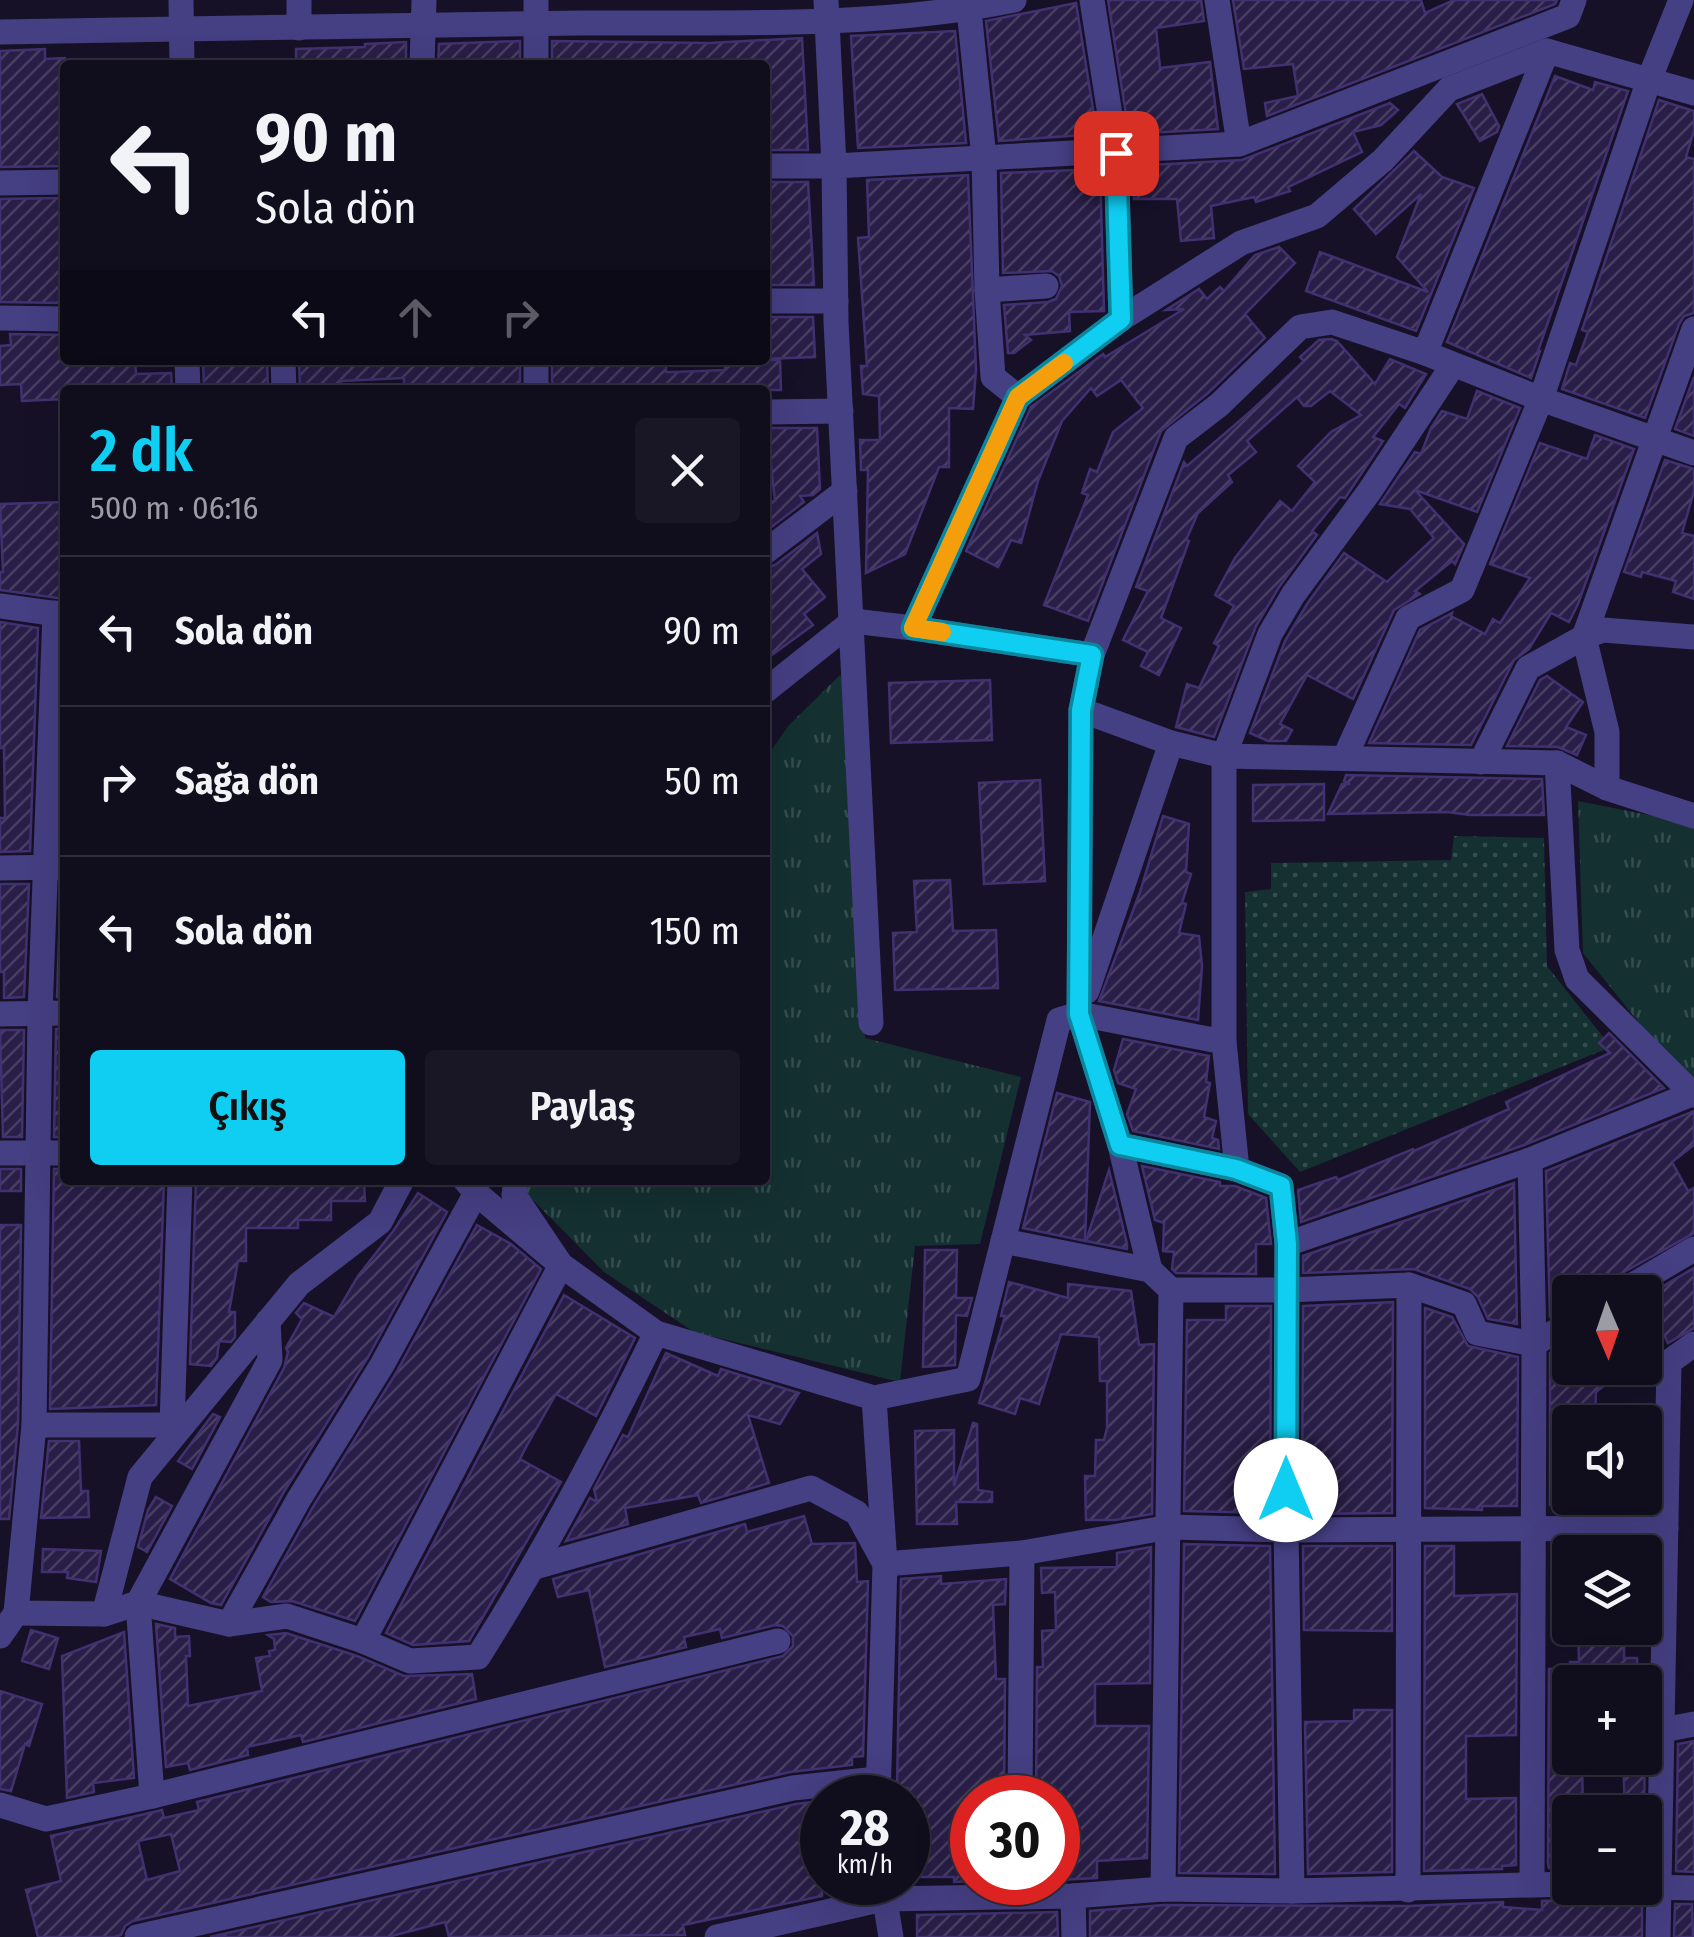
<!DOCTYPE html>
<html lang="tr">
<head>
<meta charset="utf-8">
<style>
  body { margin:0; font-family:"Fira Sans Condensed",sans-serif; background:#191626; color:#f1f3f6; height:100vh; display:flex; flex-direction:column; font-size:38px; white-space:nowrap }
  * { box-sizing:border-box; margin:0 }
  p { font-size:32px; color:#9c9ca4 }
  .icon { flex:none; width:55px; height:55px; fill:none; stroke:currentColor; stroke-width:2; stroke-linecap:round; stroke-linejoin:round }
  .map { position:relative; flex:1; overflow:hidden }
  .details { position:absolute; left:60px; top:385px; width:710px; height:800px; display:flex; flex-direction:column; background:#100d1d; border-radius:10px; box-shadow:0 10px 40px #0002,0 0 0 2px #302d3b }
  .details>* { flex:none }
  .hud { position:absolute; left:60px; top:60px; width:710px; height:305px; border-radius:10px; box-shadow:0 10px 40px #0002,0 0 0 2px #302d3b; background:#100d1d; color:#f1f3f6; overflow:hidden }
  .needle { width:65px; rotate:178deg }
  .tools { position:absolute; left:1552px; top:1275px; display:grid; gap:20px }
  .tools a { display:grid; place-items:center; width:110px; height:110px; border-radius:10px; background:#100d1d; box-shadow:0 10px 40px #0002,0 0 0 2px #302d3b; font-size:50px }
  .speed { position:absolute; left:800px; top:1775px; display:flex; gap:20px; font-size:50px; font-weight:700; text-align:center }
  .speed>* { display:grid; place-content:center; width:130px; height:130px; border-radius:50%; background:#100d1d; box-shadow:0 10px 40px #0002,0 0 0 2px #302d3b; line-height:1 }
  .speed small { font-size:25px; font-weight:400 }
  .speed .limit { border:15px solid #d22; background:#fff; color:#111 }
  .pin { position:absolute; display:grid; place-items:center; width:85px; height:85px; color:#fff; margin:-42px; border-radius:20px; box-shadow:0 5px 15px #0006 }
  .me { position:absolute; width:110px; margin:-55px; rotate:0deg; stroke-linejoin:round; filter:drop-shadow(0 0 8px #0008) }
  .turn { display:flex; align-items:center; gap:35px; height:210px; padding:0 30px; font-size:45px }
  .turn .icon { width:130px; height:130px; stroke-width:2.5 }
  .turn b { display:block; font-size:70px; line-height:85px }
  .lanes { display:flex; align-items:center; height:95px; padding:0 30px; background:#0003; justify-content:center; gap:50px; direction:ltr }
  .lanes .off { opacity:.35 }
  .round { display:grid; place-items:center; flex:none; width:105px; height:105px; border-radius:10px; background:#191626 }
  .head { display:flex; align-items:center; justify-content:space-between; height:170px; padding:0 30px }
  h1 { font-size:60px; font-weight:600; line-height:75px; color:#0fcef2 }
  .cta { display:flex; gap:20px; margin-top:auto; padding:20px 30px }
  .cta a { flex:1; height:115px; border-radius:10px; background:#0fcef2; color:#111; font-size:40px; font-weight:600; line-height:115px; text-align:center }
  .cta a+a { background:#191626; color:#f1f3f6 }
  ul { padding:0; list-style:none }
  li { display:flex; align-items:center; gap:30px; height:150px; padding:0 30px; border-top:2px solid #302d3b }
  li div { flex:1 }
  li b { display:block; font-size:38px }
  li em { font-style:normal }
  .map>svg:first-child { display:block }
  .grass { fill:url(#grass-dots) }
  .park { fill:url(#park-tufts) }
  .building { fill:url(#building-hatch); stroke:#423171; stroke-width:2.5; fill-rule:evenodd }
  .lines { fill:none; stroke-linecap:round; stroke-linejoin:round }
  .minor { stroke:#453f83; stroke-width:25 }
  .tertiary { stroke:#453f83; stroke-width:25 }
  .route-casing { stroke:#0a869d; stroke-width:25 }
  .route { stroke:#0fcef2; stroke-width:18 }
  .slow { stroke:#f59e0b; stroke-width:18 }
</style>
</head>
<body>
<div class="map">
<svg width="1694" height="1937" viewBox="0 0 1694 1937">
  <defs>
    <pattern id="grass-dots" width="8" height="8" patternUnits="userSpaceOnUse" patternTransform="scale(2.5)"><rect width="8" height="8" fill="#143030"/><path d="M2 2h.1M6 6h.1" fill="none" stroke="#364d4f" stroke-width="1.8" stroke-linecap="round"/></pattern>
    <pattern id="park-tufts" width="24" height="20" patternUnits="userSpaceOnUse" patternTransform="scale(2.5)"><rect width="24" height="20" fill="#143030"/><path d="M3 7l-1-3M5 7V3M7 7l1-3M15 17l-1-3M17 17v-4M19 17l1-3" fill="none" stroke="#364d4f"/></pattern>
    <pattern id="building-hatch" width="6" height="6" patternUnits="userSpaceOnUse" patternTransform="scale(2.5)"><rect width="6" height="6" fill="#291e47"/><path d="M-1 1l2-2M0 6l6-6M5 7l2-2" fill="none" stroke="#483e62"/></pattern>
  </defs>
  <rect width="100%" height="100%" fill="#161127"/>
  <path class="grass" d="M1454,836L1544,838L1547,966L1611,1047L1300,1172L1248,1114L1245,892L1271,889V863L1451,860Z"/>
  <g class="park">
    <path d="M840,675L849,696L865,1038L1021,1077L980,1244L915,1246L900,1382L694,1332L604,1272L525,1192L528,1180H765V759L789,725Z"/>
    <path d="M1578,801L1694,824V1083L1689,1085L1583,953Z"/>
  </g>
  <g class="building">
    <path d="M1108,0H1201L1204,21L1156,28L1160,68L1210,62L1218,129L1129,134Z"/>
    <path d="M1233,0H1421L1425,13L1454,0H1557L1555,4L1267,116L1265,103L1298,96L1293,64L1244,69Z"/>
    <path d="M1076,3L1097,134L999,141L986,21Z"/>
    <path d="M955,31L966,143L858,148L851,36Z"/>
    <path d="M802,38L808,150H765V65H552V41L709,43Z"/>
    <path d="M520,41V65H438L439,44Z"/>
    <path d="M406,42V65H296V49L365,47V44Z"/>
    <path d="M45,49V59L65,58V166L0,167V51Z"/>
    <path d="M1555,76L1593,90L1595,82L1628,91L1538,351H1540L1531,378L1447,342Z"/>
    <path d="M1482,94L1499,126L1497,132L1480,141L1457,104Z"/>
    <path d="M1659,100L1694,111V130L1686,157L1694,159V313L1684,316L1679,324L1645,418L1562,389L1570,363L1576,365L1588,332L1582,330Z"/>
    <path d="M1390,103L1398,110L1381,125L1353,132L1362,152L1288,187L1290,191L1256,202L1254,197L1211,206L1214,238L1181,241L1177,199H1134L1133,166L1242,160Z"/>
    <path d="M1414,151L1442,177L1474,188L1416,331L1306,291L1320,252L1428,292L1397,257L1421,194L1376,234L1354,209Z"/>
    <path d="M1100,169L1104,311L1069,312L1070,331L1025,335L1031,340L1014,353H1008L1004,305L1048,302L1056,299L1062,286L1059,276L1052,271L1003,273L1001,173Z"/>
    <path d="M968,175L976,370L973,409L949,408V467H939L905,554L866,573L868,470H861L860,440H880L879,396L863,394L861,366H867L858,238L869,237L867,180Z"/>
    <path d="M765,182H808L814,285H765Z"/>
    <path d="M61,198L65,303L0,302V199Z"/>
    <path d="M1279,247L1295,263L1245,314L1265,338L1208,393L1161,431L1088,621L1044,605L1088,495L1082,493L1090,469L1097,472L1113,432L1143,408L1121,380L1097,396L1091,388L1062,421L1038,481L1021,543L1011,540L998,567L966,551L1031,407L1103,354L1105,357L1184,309L1166,310L1199,289L1207,299L1220,287L1224,291L1255,255Z"/>
    <path d="M765,317H813L815,357L765,359Z"/>
    <path d="M10,334L65,335V360H135L136,374L171,373L172,390H65V399L22,401L21,384L0,385V346L11,345Z"/>
    <path d="M1331,339L1337,341L1375,384L1390,359L1426,374L1405,408L1399,404L1373,437L1383,441L1345,498L1340,497L1312,531L1317,535L1279,587L1256,626L1214,737L1176,727L1187,684L1199,688L1219,646L1214,643L1234,606L1215,595L1235,558L1280,501L1292,511L1315,482L1298,466L1331,432L1361,415L1330,391L1311,406H1304L1297,397L1247,441L1256,452L1228,475L1232,482L1198,513L1186,540L1189,541L1161,618L1181,628L1159,675L1141,666L1148,652L1123,640L1148,591L1136,587L1184,462L1187,466L1251,411L1304,361L1300,357L1319,340Z"/>
    <path d="M203,360H267L268,390H204Z"/>
    <path d="M299,360H520V387L509,390H404V378L341,381V390H300Z"/>
    <path d="M666,360V372H674L725,370V360H780L781,390H555L552,381V362Z"/>
    <path d="M1694,377V436L1675,429Z"/>
    <path d="M1477,391L1520,408L1477,512L1415,490L1464,544L1455,564L1452,561L1415,591L1420,594L1394,610L1353,699L1307,675L1280,724L1292,730L1286,741H1268L1250,733L1285,641L1307,604L1344,553L1387,582L1434,538L1410,509L1380,504L1415,452L1421,454L1431,428L1442,411L1467,419Z"/>
    <path d="M767,428H817L820,489L813,495L800,496L804,502L765,532V502L775,501Z"/>
    <path d="M1595,435L1634,449L1578,604L1569,622L1551,613L1529,649L1514,660L1471,745L1369,743L1420,630L1452,613L1451,616L1485,634L1493,619L1500,623L1530,578L1490,564L1540,443L1587,459Z"/>
    <path d="M1665,460L1694,469V491L1682,533L1694,536V599L1673,592L1676,581L1642,572L1641,577L1624,572Z"/>
    <path d="M65,502V599L0,590V572H3L0,504Z"/>
    <path d="M817,533L821,554L802,569L825,597L804,614L813,625L765,660V568L775,565Z"/>
    <path d="M0,622L38,628L30,851L0,852V818H5L4,748H0Z"/>
    <path d="M1547,676L1583,702L1566,727L1586,735L1577,755L1558,747L1507,746L1540,680Z"/>
    <path d="M990,680L992,740L891,743L889,683Z"/>
    <path d="M1346,775L1542,779L1544,815H1470L1447,812L1328,814L1342,784H1350L1344,781Z"/>
    <path d="M1040,780L1045,881L984,884L979,783Z"/>
    <path d="M1324,784V820L1253,821V785Z"/>
    <path d="M1163,816L1189,824L1186,872L1191,874L1182,903L1186,904L1179,933L1199,936L1202,966L1198,1020L1099,1001L1140,892Z"/>
    <path d="M950,880L953,931L996,930L998,988L895,990L893,933L917,932L914,881Z"/>
    <path d="M61,883H65V997H57Z"/>
    <path d="M0,884H29L24,997L4,998V972H0Z"/>
    <path d="M56,1029H65V1137H54Z"/>
    <path d="M0,1030H24L22,1137H3Z"/>
    <path d="M1609,1033L1664,1088L1524,1145L1301,1222L1298,1190L1336,1177L1338,1180L1413,1149L1414,1151L1509,1109L1506,1102L1610,1053L1599,1043Z"/>
    <path d="M1123,1039L1209,1056L1206,1082L1210,1083L1204,1117L1216,1121L1212,1138L1218,1140L1219,1149L1133,1131L1127,1114L1136,1089L1118,1083L1114,1070Z"/>
    <path d="M1057,1093L1090,1102L1085,1241L1023,1228Z"/>
    <path d="M1694,1111V1145L1672,1162L1688,1191L1694,1188V1233L1613,1278L1603,1292H1570V1307L1550,1316L1546,1171Z"/>
    <path d="M1142,1166L1220,1182V1186H1235L1266,1198L1271,1244H1256V1274L1176,1273L1172,1269L1174,1252L1163,1251L1164,1223L1155,1220Z"/>
    <rect x="0" y="1169" width="21" height="22"/>
    <path d="M54,1169H65V1180H164L156,1405L50,1409Z"/>
    <path d="M1109,1170L1127,1244V1249L1086,1241Z"/>
    <path d="M196,1180H364L365,1201H331V1220H298V1228H246V1261H238L229,1312H235V1337L231,1342L219,1341L217,1358L211,1366L190,1364Z"/>
    <path d="M1514,1183L1517,1324L1488,1319L1478,1297L1470,1289L1414,1269L1303,1273V1256Z"/>
    <path d="M418,1193L447,1212L368,1357L285,1490L221,1605L211,1603L170,1579L284,1368L288,1352L286,1348L302,1319L296,1313L304,1303L334,1317L358,1276L394,1230Z"/>
    <path d="M0,1225H21L18,1424L9,1519H0Z"/>
    <path d="M477,1225L511,1244L541,1269L355,1621L292,1601L271,1602L263,1597L313,1507L396,1373Z"/>
    <path d="M925,1250H957L956,1298H972L967,1316L956,1315L955,1365L923,1367Z"/>
    <path d="M1694,1268V1328L1668,1343L1664,1335L1645,1344V1297Z"/>
    <path d="M1009,1282L1068,1298V1284L1131,1291L1139,1345L1154,1344L1152,1514L1115,1520H1086L1085,1476H1095L1096,1440H1104L1107,1428V1381H1100L1099,1337L1061,1334L1039,1404L1020,1398L1015,1414L979,1403L1005,1316H1001Z"/>
    <path d="M564,1295L635,1338L596,1416L556,1394L526,1447L520,1459L561,1482L469,1641L413,1645L386,1633Z"/>
    <path d="M1393,1302L1392,1513L1302,1514L1303,1306Z"/>
    <path d="M1226,1306H1271L1270,1513L1184,1511L1187,1320H1226Z"/>
    <path d="M1425,1308L1452,1317L1468,1346L1518,1357L1517,1506H1482V1510L1425,1508Z"/>
    <path d="M1570,1342V1368H1627L1596,1392L1595,1422H1570V1505H1550V1353Z"/>
    <path d="M666,1353L718,1376L721,1369L799,1393L780,1424L748,1415L769,1483L701,1503L698,1495L625,1508L628,1524L566,1541L590,1498L597,1502L594,1489L623,1435L628,1437Z"/>
    <path d="M213,1414L220,1417L192,1469L178,1461Z"/>
    <path d="M973,1423L977,1424L978,1490L992,1492V1502H956L957,1524H917L915,1431L954,1430V1486Z"/>
    <path d="M49,1441H79L81,1491H88L89,1517L41,1518Z"/>
    <path d="M156,1497L172,1506L147,1552L138,1547L148,1510Z"/>
    <path d="M804,1516L812,1544L855,1543L857,1582L868,1581L863,1756L852,1757V1765L790,1772L133,1921L125,1926L121,1935L114,1937H38L26,1890L61,1881L51,1836L162,1810L164,1818L199,1810L197,1802L783,1656L793,1646V1636L783,1626L775,1625L722,1638L720,1629L684,1637L686,1647L605,1667L589,1590L558,1597L553,1579L745,1524L747,1532ZM171,1834L180,1871L147,1880L138,1841Z"/>
    <path d="M1184,1544L1270,1546L1275,1874L1179,1873Z"/>
    <path d="M1303,1546H1392V1631L1304,1630Z"/>
    <path d="M1425,1546H1454V1596L1517,1594L1516,1735L1466,1736V1799L1516,1798V1865L1502,1866V1869L1424,1871Z"/>
    <path d="M1151,1547L1150,1683L1095,1684V1726H1149L1147,1858L1097,1861V1878L1058,1880V1798H1036L1037,1667H1043L1042,1631L1056,1630L1055,1592L1042,1593L1041,1568L1117,1567V1553Z"/>
    <path d="M43,1549L101,1551L96,1582L67,1578L68,1572H42Z"/>
    <path d="M941,1576V1584L1006,1579L1005,1604L993,1605L996,1679H1005L1004,1798H972V1881L954,1882V1877H908V1788L897,1787L901,1579Z"/>
    <path d="M156,1624L175,1628V1637L189,1636L190,1656H186L188,1706L262,1691L256,1658L270,1656L269,1651L275,1650L274,1639L268,1635L286,1633L357,1656L404,1676L472,1674L476,1699L303,1742L301,1735L247,1747L248,1755L190,1770L188,1763L166,1767Z"/>
    <path d="M1578,1628H1624V1658H1637L1638,1682H1571L1570,1662H1579Z"/>
    <path d="M31,1630L58,1638L49,1669L22,1661Z"/>
    <path d="M124,1632L134,1778L93,1783L94,1792L67,1798L62,1656Z"/>
    <path d="M1549,1669H1570V1758H1582L1583,1812H1570V1868H1549L1548,1864Z"/>
    <path d="M0,1691L42,1704L29,1746L25,1744L11,1791L0,1789Z"/>
    <path d="M1354,1710H1392V1872L1308,1874L1305,1722L1354,1721Z"/>
    <path d="M1694,1741V1872L1676,1871L1678,1744Z"/>
    <path d="M1645,1751L1644,1812H1625L1623,1758H1645Z"/>
    <path d="M822,1801V1896L683,1925L685,1935L449,1937L445,1922L388,1937H210L796,1804Z"/>
    <path d="M1593,1890V1898L1632,1897L1642,1903V1937H1090V1911L1164,1905L1409,1906L1503,1902V1907L1542,1910V1901L1571,1900L1585,1891Z"/>
    <path d="M1675,1904H1692L1693,1937H1674Z"/>
    <path d="M1057,1912L1058,1937H917V1915Z"/>
  </g>
  <g class="lines">
    <g class="minor">
      <path d="M181,0L182,65"/>
      <path d="M968,0L984,158L987,290L1046,286"/>
      <path d="M1092,0L1116,153L1121,319"/>
      <path d="M1217,0L1239,144"/>
      <path d="M299,28V0"/>
      <path d="M0,32C194,29 389,25 583,23C726,22 873,29 1014,0"/>
      <path d="M422,65L424,0"/>
      <path d="M536,65V0"/>
      <path d="M765,166H834L826,0"/>
      <path d="M0,183L65,182"/>
      <path d="M987,290L993,377L1018,397"/>
      <path d="M765,301H836"/>
      <path d="M0,318L65,319"/>
      <path d="M1425,353L1547,51"/>
      <path d="M187,360L188,390"/>
      <path d="M283,360L284,390"/>
      <path d="M536,360V386L539,390"/>
      <path d="M1453,365L1369,492L1293,595L1270,634L1224,756L1557,763L1607,788L1694,816"/>
      <path d="M765,412L841,411"/>
      <path d="M765,552L845,491"/>
      <path d="M0,606L65,615"/>
      <path d="M913,628L1092,655"/>
      <path d="M765,691L853,621L913,628L1018,397L1121,319L1241,243L1317,216L1383,160L1449,89L1547,51L1694,93"/>
      <path d="M1081,710L1171,743L1224,756V1042L1237,1169L1281,1186L1287,1244"/>
      <path d="M1345,757L1408,618L1462,590L1541,399L1649,80L1681,0"/>
      <path d="M1481,762L1528,668L1584,637L1603,630L1694,637"/>
      <path d="M1557,763L1567,950L1577,979L1694,1095"/>
      <path d="M1607,788V732L1584,637L1694,329"/>
      <path d="M0,868L65,867"/>
      <path d="M1087,991L1171,743"/>
      <path d="M0,1014L65,1013"/>
      <path d="M1079,1014L1081,710L1092,655L1176,438L1219,405L1300,327L1332,322L1425,353L1541,399L1694,453"/>
      <path d="M871,1023L836,322L834,166L1239,144L1568,16L1574,0"/>
      <path d="M1224,1042L1079,1014L1120,1145L1237,1169"/>
      <path d="M1120,1145L1150,1270"/>
      <path d="M0,1153H65"/>
      <path d="M1530,1160L1534,1344L1532,1883"/>
      <path d="M180,1180L172,1425H34L16,1613L104,1614L138,1603L229,1624L287,1616L363,1641L561,1265L476,1193L465,1180"/>
      <path d="M1003,1241L1059,1020L1079,1014"/>
      <path d="M1621,1292L1694,1249"/>
      <path d="M656,1333L874,1398"/>
      <path d="M34,1425L40,1014L55,613"/>
      <path d="M535,1567L811,1488L857,1513L885,1564L1022,1553"/>
      <path d="M104,1614L140,1477L299,1284L380,1222L402,1180"/>
      <path d="M229,1624L299,1499L382,1365L476,1193"/>
      <path d="M0,1636L16,1613"/>
      <path d="M363,1641L410,1661L478,1657C546,1550 601,1446 656,1333L561,1265L514,1195L516,1180"/>
      <path d="M1663,1730L1694,1724"/>
      <path d="M152,1796L138,1603L270,1360L268,1321"/>
      <path d="M878,1798L885,1564L874,1398L968,1379L1003,1241L1150,1270L1171,1290H1286L1409,1285L1464,1304L1477,1333L1534,1344L1570,1323"/>
      <path d="M1020,1798L1022,1553L1170,1527L1286,1530L1666,1528"/>
      <path d="M0,1805L46,1819L152,1796L778,1641"/>
      <path d="M882,1882L891,1937"/>
      <path d="M1163,1889L1171,1290"/>
      <path d="M1408,1890L1409,1285"/>
      <path d="M1292,1891L1286,1530L1287,1244L1530,1160L1694,1093"/>
      <path d="M1073,1896L1074,1937"/>
      <path d="M137,1937L793,1788L877,1779"/>
      <path d="M1658,1937L1669,1362L1694,1344"/>
    </g>
    <g class="tertiary">
      <path d="M1645,1887L1694,1888"/>
      <path d="M717,1937L883,1899L1073,1896L1163,1889L1292,1891L1570,1884"/>
    </g>
  </g>
  <g class="lines">
    <g class="route-casing">
      <path id="route" d="M1116,153L1121,319L1018,397L913,628L1092,655L1081,710L1079,1014L1120,1145L1236,1169L1281,1186L1287,1244L1286,1490"/>
    </g>
    <use href="#route" class="route"/>
    <path class="slow" d="M942,632L913,628L1018,397L1064,363"/>
  </g>
</svg>
<div class="tools">
<a><svg class="needle" viewBox="-14 -14 28 28"><path d="M0-13l5 13h-10z" fill="#e53935"/><path d="M0 13l5-13h-10z" fill="#9c9ca4"/></svg></a>
<a><svg class="icon" aria-label="sound" viewBox="0 0 24 24"><path d="M4 9h4l5-4v14l-5-4H4zM17 9q2 3 0 6"/></svg></a>
<a><svg class="icon" aria-label="layers" viewBox="0 0 24 24"><path d="M12 4l9 5-9 5-9-5zM3 14l9 5 9-5"/></svg></a>
<a>+</a>
<a>−</a>
</div>
<div class="speed"><div>28<small>km/h</small></div><div class="limit">30</div></div>
<div class="pin" style="left:1116px;top:153px;background:#d93025"><svg class="icon" aria-label="arrive" viewBox="0 0 24 24"><path d="M6 21V4h12l-3 4 3 4H6"/></svg></div>
<svg class="me" style="left:1286px;top:1490px" viewBox="-20 -20 40 40"><circle r="19" fill="#fff"/><path d="M0-13L10 11 0 6-10 11z" fill="#0fcef2"/></svg>
<div class="hud">
<div class="turn"><svg class="icon" aria-label="left" viewBox="0 0 24 24"><path d="M17 20v-9H6M10 6l-5 5 5 5"/></svg><div><b>90 m</b>Sola dön</div></div>
<div class="lanes"><svg class="icon" aria-label="left" viewBox="0 0 24 24"><path d="M17 20v-9H6M10 6l-5 5 5 5"/></svg><svg class="icon off" aria-label="ahead" viewBox="0 0 24 24"><path d="M12 20V5M6 11l6-6 6 6"/></svg><svg class="icon off" aria-label="right" viewBox="0 0 24 24"><path d="M7 20v-9h11M14 6l5 5-5 5"/></svg></div>
</div>
<section class="details">
<div class="head"><div><h1>2 dk</h1><p>500 m · 06:16</p></div><a class="round"><svg class="icon" aria-label="close" viewBox="0 0 24 24"><path d="M6 6l12 12M18 6L6 18"/></svg></a></div>
<ul>
<li><svg class="icon" aria-label="left" viewBox="0 0 24 24"><path d="M17 20v-9H6M10 6l-5 5 5 5"/></svg><div><b>Sola dön</b></div><em>90 m</em></li>
<li><svg class="icon" aria-label="right" viewBox="0 0 24 24"><path d="M7 20v-9h11M14 6l5 5-5 5"/></svg><div><b>Sağa dön</b></div><em>50 m</em></li>
<li><svg class="icon" aria-label="left" viewBox="0 0 24 24"><path d="M17 20v-9H6M10 6l-5 5 5 5"/></svg><div><b>Sola dön</b></div><em>150 m</em></li>
</ul>
<div class="cta"><a>Çıkış</a><a>Paylaş</a></div>
</section>
</div>
</body>
</html>
